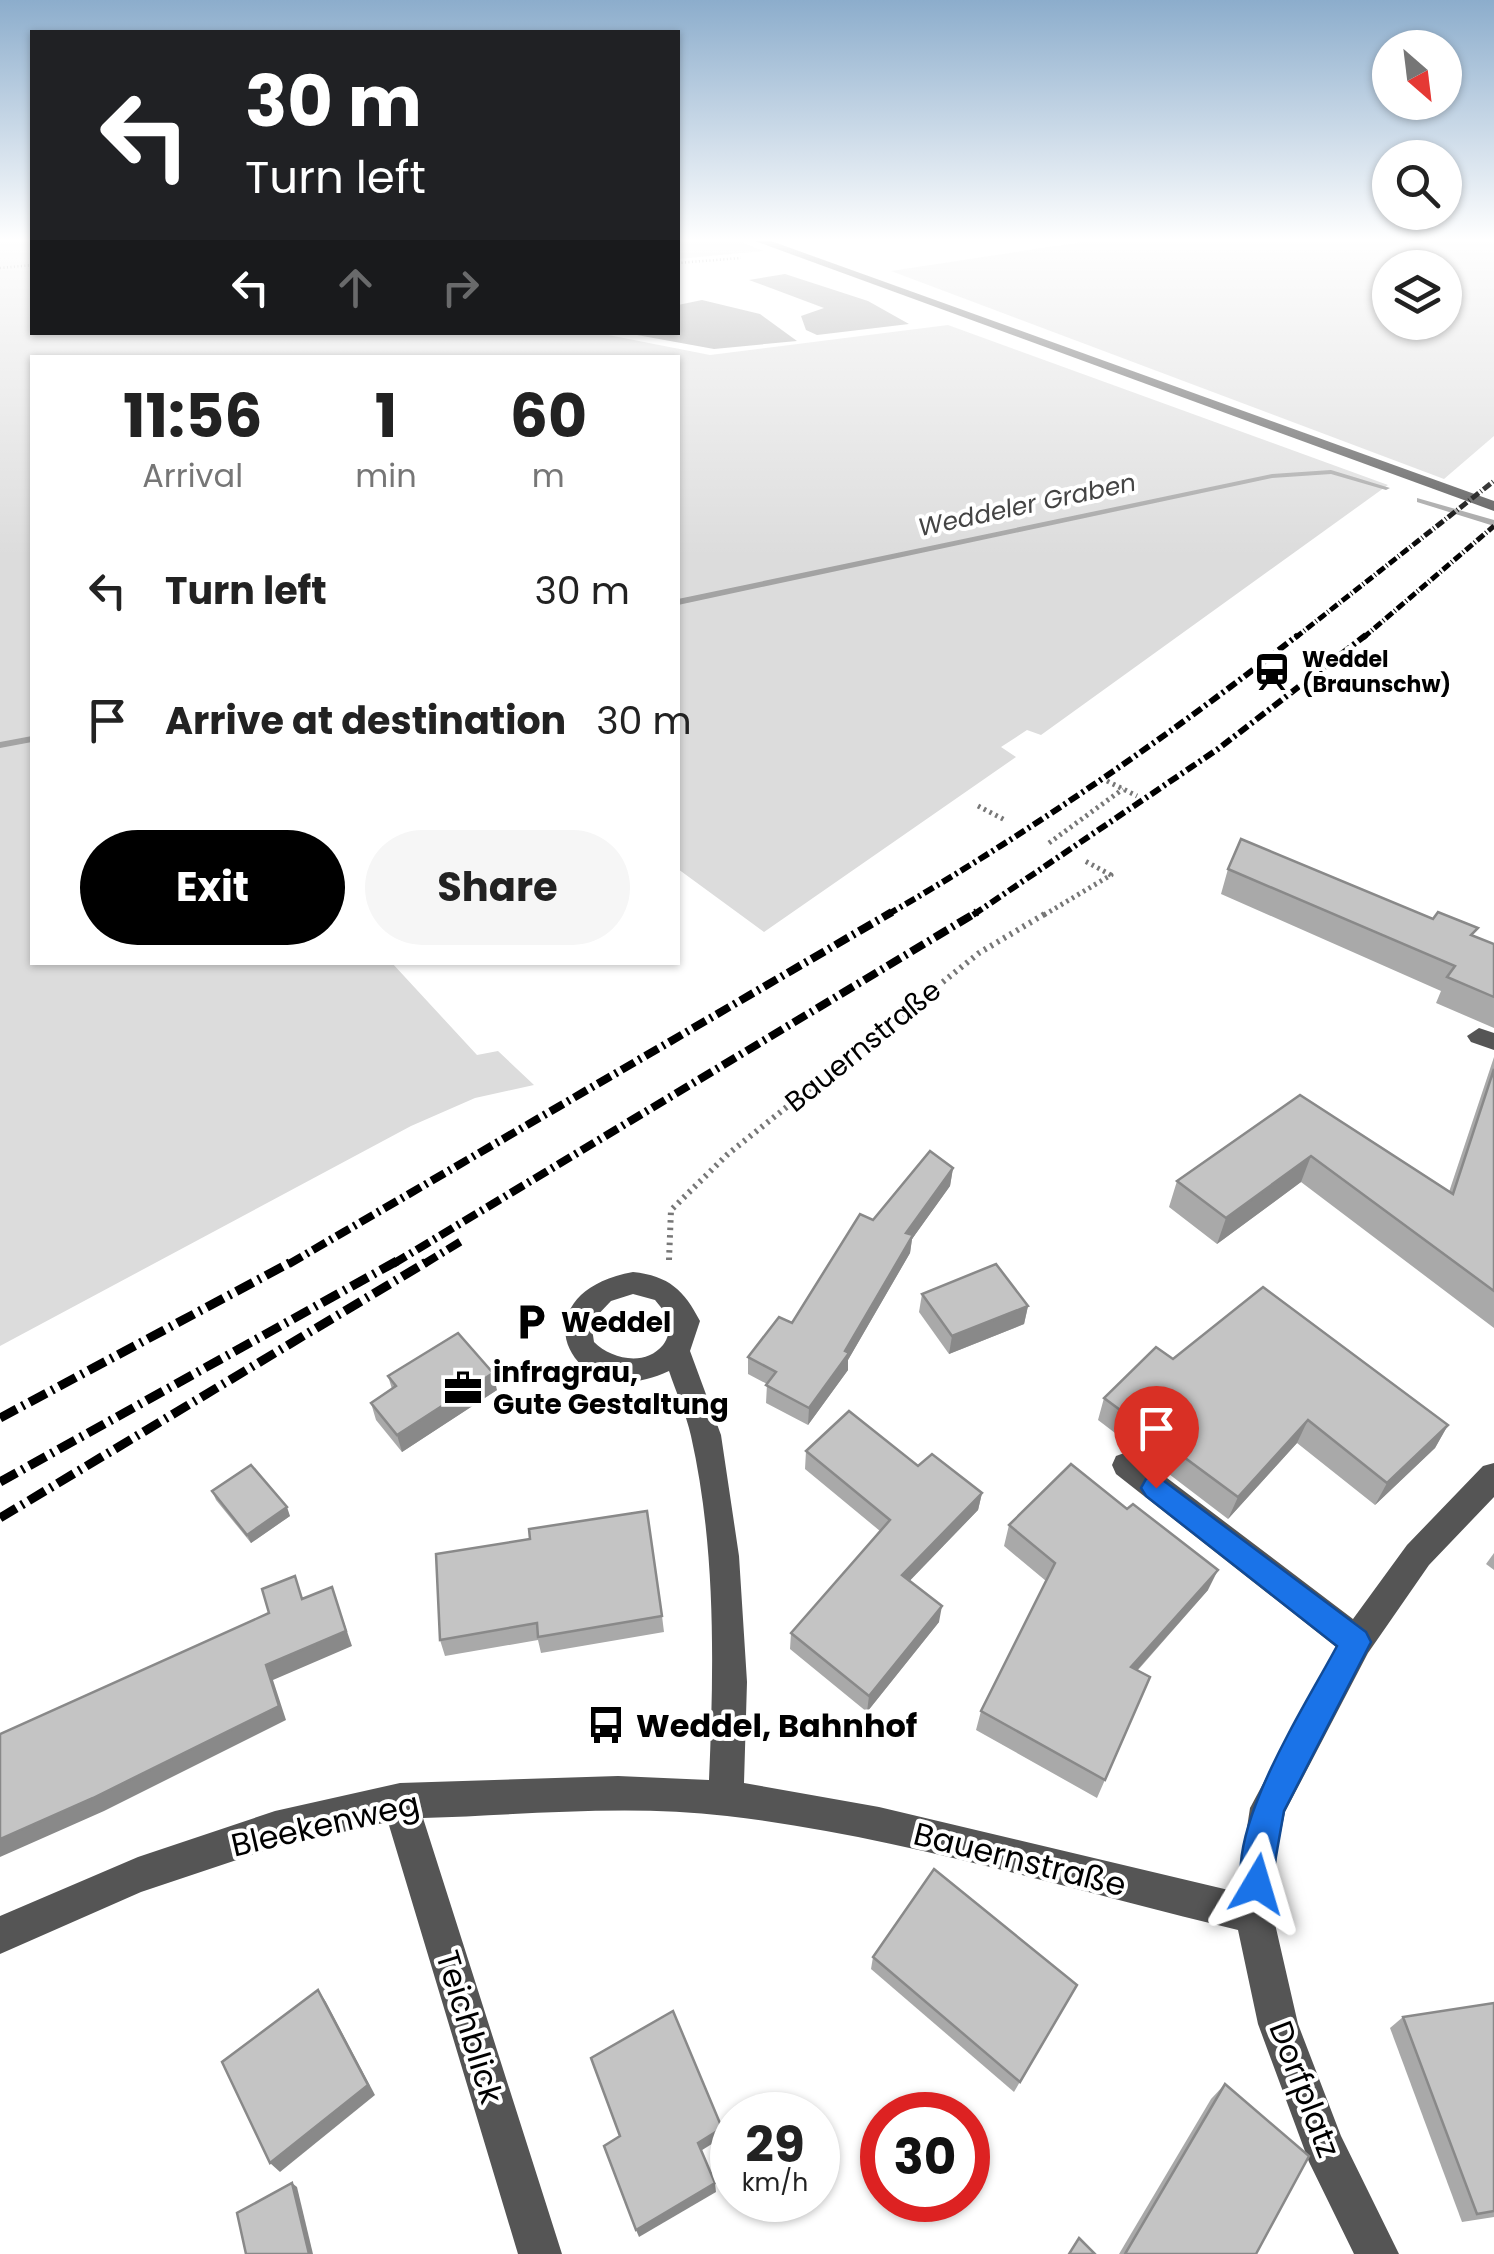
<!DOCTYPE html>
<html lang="en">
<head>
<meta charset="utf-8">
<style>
  body { margin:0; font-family:Poppins,sans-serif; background:#f6f6f6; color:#222; height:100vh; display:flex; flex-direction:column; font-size:38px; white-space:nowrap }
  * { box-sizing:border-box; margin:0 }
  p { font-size:32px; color:#767676 }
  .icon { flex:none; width:55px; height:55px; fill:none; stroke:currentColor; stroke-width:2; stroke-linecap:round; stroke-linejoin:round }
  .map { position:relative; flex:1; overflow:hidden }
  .details { position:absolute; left:30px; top:355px; width:650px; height:610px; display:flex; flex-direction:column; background:#fff; border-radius:0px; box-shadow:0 2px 8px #0004 }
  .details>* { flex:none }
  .top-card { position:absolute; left:30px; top:30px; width:650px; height:305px; border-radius:0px; box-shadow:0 2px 8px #0004; background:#202124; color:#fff; overflow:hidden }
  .needle { width:65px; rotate:152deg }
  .buttons { position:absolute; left:1372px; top:30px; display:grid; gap:20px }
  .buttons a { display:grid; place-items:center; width:90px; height:90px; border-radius:50%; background:#fff; box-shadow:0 2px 8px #0004; font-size:50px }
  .speed { position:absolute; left:710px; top:2092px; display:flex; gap:20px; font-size:50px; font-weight:700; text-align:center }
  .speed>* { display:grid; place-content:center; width:130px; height:130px; border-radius:50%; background:#fff; box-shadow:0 2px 8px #0004; line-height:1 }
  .speed small { font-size:25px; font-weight:400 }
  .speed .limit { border:15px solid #d22; background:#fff; color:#111 }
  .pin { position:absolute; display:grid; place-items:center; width:85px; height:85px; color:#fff; margin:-102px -42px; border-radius:50% 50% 50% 0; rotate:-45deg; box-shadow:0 0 10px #0007 }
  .pin .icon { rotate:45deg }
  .me { position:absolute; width:110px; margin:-55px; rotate:7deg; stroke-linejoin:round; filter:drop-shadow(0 0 8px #0008) }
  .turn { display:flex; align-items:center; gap:35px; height:210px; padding:0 50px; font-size:45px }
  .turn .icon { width:130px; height:130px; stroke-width:2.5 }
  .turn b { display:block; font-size:70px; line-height:85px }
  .lanes { display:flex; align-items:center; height:95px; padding:0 50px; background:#0003; justify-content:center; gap:50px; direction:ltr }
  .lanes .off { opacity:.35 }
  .eta { display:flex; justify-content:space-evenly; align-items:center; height:170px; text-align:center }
  .eta b { font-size:60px; font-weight:700; line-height:70px }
  .cta { display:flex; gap:20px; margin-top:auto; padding:20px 50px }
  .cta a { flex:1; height:115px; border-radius:60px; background:#000; color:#fff; font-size:40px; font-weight:700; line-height:115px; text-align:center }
  .cta a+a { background:#f6f6f6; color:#222 }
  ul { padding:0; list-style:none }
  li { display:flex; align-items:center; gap:30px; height:130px; padding:0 50px }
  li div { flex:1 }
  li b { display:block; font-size:38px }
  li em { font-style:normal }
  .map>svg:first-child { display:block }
  .green { fill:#dcdcdc; fill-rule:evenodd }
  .water { fill:#a3a3a3 }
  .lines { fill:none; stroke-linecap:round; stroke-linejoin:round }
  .stream { fill:#a3a3a3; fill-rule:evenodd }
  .path-far2 { stroke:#777; stroke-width:2.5; stroke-dasharray:1 2.5; stroke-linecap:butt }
  .path-far1 { stroke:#777; stroke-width:5; stroke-dasharray:2.5 4; stroke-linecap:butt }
  .path { stroke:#777; stroke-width:6; stroke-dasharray:2.5 5; stroke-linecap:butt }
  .minor { fill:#555; fill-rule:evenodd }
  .rail-far3 { stroke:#000; stroke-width:5; stroke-dasharray:9 2.5 1 2.5; stroke-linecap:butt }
  .rail-far2 { stroke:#000; stroke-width:6; stroke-dasharray:11 4 2.5 4; stroke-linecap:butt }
  .rail-far1 { stroke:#000; stroke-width:8; stroke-dasharray:15 5 2.5 5; stroke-linecap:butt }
  .rail { stroke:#000; stroke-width:9; stroke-dasharray:19 6 2.5 6; stroke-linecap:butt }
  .wall { fill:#a9a9a9 }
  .shaded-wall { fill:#898989 }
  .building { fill:#c4c4c4; stroke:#898989; stroke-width:2.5 }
  .route { fill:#1a73e8; stroke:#114b97; stroke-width:2.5 }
  .labels { text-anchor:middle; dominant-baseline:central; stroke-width:8; stroke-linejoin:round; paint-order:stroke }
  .far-poi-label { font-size:22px; font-weight:bold; fill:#000; stroke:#fff; text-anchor:start }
  .far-water-label { font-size:25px; font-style:italic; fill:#444; stroke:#fff }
  .street-label { font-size:28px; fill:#000; stroke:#fff }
  .poi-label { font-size:28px; font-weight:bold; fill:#000; stroke:#fff; text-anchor:start }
  .near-poi-label { font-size:32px; font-weight:bold; fill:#000; stroke:#fff; text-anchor:start }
  .near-street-label { font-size:32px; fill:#000; stroke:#fff }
</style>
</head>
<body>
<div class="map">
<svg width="1494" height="2254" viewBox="0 0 1494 2254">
  <rect width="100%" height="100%" fill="#fff"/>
  <g class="green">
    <path d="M0,241H32V332H593L710,355L948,325L1388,485L1041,735L1027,730L1001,747L1016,757L764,932L678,869V358H32V962L392,963L477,1055L498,1051L534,1085L475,1098L411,1126L0,1346Z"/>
    <path d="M678,241H739L763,251L678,259Z"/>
    <path d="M1089,241H1494V436L1444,479L891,271ZM1390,268H1445V322H1390Z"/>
  </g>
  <g class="water">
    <path d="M785,274L868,301L909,324L817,335L806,330L801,316L824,308L749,280Z"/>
    <path d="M702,300L760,314L797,341L714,349L626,333L678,332V305Z"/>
  </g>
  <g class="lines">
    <g class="stream">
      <path d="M1331,470L1390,488L1386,490L1331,474L1272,478L678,605V599L1272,474Z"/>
      <path d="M1417,498L1494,520V526L1417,502Z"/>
      <path d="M32,736V742L0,748V742Z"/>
    </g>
    <g class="path-far2">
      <path d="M678,263L741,258"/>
      <path d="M0,268L32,265"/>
    </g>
    <g class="path-far1">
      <path d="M1107,781L1137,796"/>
      <path d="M978,806L1005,820"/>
      <path d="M1049,843L1123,789"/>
      <path d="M1044,915L1111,875L1085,861"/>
    </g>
    <path class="path" d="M669,1260L671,1210L728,1154L979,953L1048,912"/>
    <g class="minor">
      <path d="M755,241H771L1494,501V511Z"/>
      <path d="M1479,1028L1494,1033V1050L1471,1042L1467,1036Z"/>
      <path d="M633,1272C669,1276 684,1290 700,1321L690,1351L721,1435L739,1556L747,1682L744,1783L879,1807L1237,1892L1250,1808L1336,1647L1116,1474L1112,1465L1116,1456L1127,1452L1138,1456L1353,1619L1407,1545L1483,1466L1494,1463V1497L1429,1565L1368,1653L1285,1812L1277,1852L1273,1915L1298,2024L1341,2136L1399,2254H1354L1309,2162L1258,2024L1238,1930C1071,1890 898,1836 727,1816C627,1804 523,1815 423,1818L562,2254H518L388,1822L275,1847L141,1892L0,1954V1916L138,1857L275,1811L400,1783L618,1776L709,1780C714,1667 716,1547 691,1436C686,1414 676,1392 669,1371C571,1418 512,1294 633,1272ZM633,1294L655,1300L672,1321C670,1328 668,1339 663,1345C645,1367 611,1359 594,1342L591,1322L611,1301Z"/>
    </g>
    <g class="rail-far3">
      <path d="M1295,638L1494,481"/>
      <path d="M1363,638L1494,526"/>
    </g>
    <g class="rail-far2">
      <path d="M887,915C1030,832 1168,737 1298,635"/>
      <path d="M973,915L1218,749L1366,635"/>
    </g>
    <g class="rail-far1">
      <path d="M289,1264L892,912"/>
      <path d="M393,1264L977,912"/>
      <path d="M424,1264L463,1240"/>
    </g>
    <g class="rail">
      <path d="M0,1418L293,1261"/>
      <path d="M0,1482L397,1261"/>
      <path d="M0,1518L428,1261"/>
    </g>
  </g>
  <g class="wall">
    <path d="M1228,869L1474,936L1494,944V1028L1436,1003L1441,991L1221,894Z"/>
    <path d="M1494,1057V1328L1301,1182L1217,1244L1169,1207L1177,1181L1300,1095L1449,1192Z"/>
    <path d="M953,1168L950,1186L912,1239L910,1253L848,1360V1370L808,1425L766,1403L767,1384L748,1374V1357L792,1323L873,1220Z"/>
    <path d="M922,1294L1028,1306L1024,1324L949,1354L919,1312Z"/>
    <path d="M1173,1359L1448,1425L1435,1448L1375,1505L1297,1443L1228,1519L1098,1420L1104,1398Z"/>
    <path d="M388,1376L497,1390L402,1452L376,1420L371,1403L392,1389Z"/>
    <path d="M806,1451L918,1466L982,1493L978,1510L909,1581L939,1622L867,1712L790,1649L791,1633L880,1531L805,1469Z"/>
    <path d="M212,1491L290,1516L251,1543L216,1500Z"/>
    <path d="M1009,1525L1208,1590L1138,1670L1150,1677L1097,1798L976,1730L981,1711L1046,1581L1004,1546Z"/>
    <path d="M530,1539L662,1616L664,1632L541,1653L538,1640L445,1656L440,1640Z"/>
    <path d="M1494,1553V1570L1486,1564Z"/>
    <path d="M873,1957L1077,1985L1014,2092L871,1969Z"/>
    <path d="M1494,2003V2217L1462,2222L1390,2028L1403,2017Z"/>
    <path d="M1225,2084L1256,2254H1119L1211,2099Z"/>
  </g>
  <g class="shaded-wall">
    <path d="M1311,1156L1301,1182L1217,1244L1226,1218Z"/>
    <path d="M953,1168L950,1186L912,1239L910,1253L848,1360V1370L808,1425L809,1408L845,1351L906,1233Z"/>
    <path d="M1028,1306L1024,1324L949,1354L952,1336Z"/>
    <path d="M493,1373L497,1390L402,1452L397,1435Z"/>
    <path d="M1308,1420L1297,1443L1228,1519L1238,1497Z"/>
    <path d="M1448,1425L1435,1448L1375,1505L1387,1483Z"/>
    <path d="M982,1493L978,1510L899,1592L902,1575Z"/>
    <path d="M287,1507L290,1516L251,1543L247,1535Z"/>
    <path d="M1218,1570L1208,1590L1123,1686L1131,1667Z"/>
    <path d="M332,1587L352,1646L273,1680L286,1720L104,1811L0,1857V1839L266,1665Z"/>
    <path d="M942,1606L939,1622L867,1712L869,1696Z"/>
    <path d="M318,1990L326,2002L375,2095L280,2172L270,2163Z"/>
    <path d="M722,2128L723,2137L699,2152L698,2143Z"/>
    <path d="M292,2183L297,2187L313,2254H309Z"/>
    <path d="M715,2183L716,2192L639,2237L636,2230Z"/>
  </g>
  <g class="building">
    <path d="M1241,839L1433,919L1438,912L1478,928L1471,935L1494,944V997L1447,977L1455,966L1228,869Z"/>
    <path d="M1494,1069V1291L1311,1156L1226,1218L1177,1181L1300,1095L1453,1194Z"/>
    <path d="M930,1151L953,1168L906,1233L913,1235L845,1351L849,1353L809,1408L766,1385L776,1372L748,1357L779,1317L792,1323L860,1214L873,1220Z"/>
    <path d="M996,1264L1028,1306L952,1336L922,1294Z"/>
    <path d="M1263,1287L1448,1425L1387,1483L1308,1420L1238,1497L1104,1398L1156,1347L1173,1359Z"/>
    <path d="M458,1333L493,1373L397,1435L371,1403L396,1386L388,1376Z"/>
    <path d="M849,1411L918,1466L932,1454L982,1493L902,1575L942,1606L869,1696L791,1633L890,1520L806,1451Z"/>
    <path d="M1071,1464L1127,1509L1133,1504L1218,1570L1131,1667L1150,1677L1105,1780L981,1711L1055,1563L1009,1525Z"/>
    <path d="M251,1465L287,1507L247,1535L212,1491Z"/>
    <path d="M647,1511L662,1616L538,1637L537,1623L440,1640L436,1554L530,1539L529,1529Z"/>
    <path d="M295,1576L302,1599L332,1587L346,1631L266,1665L279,1706L93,1798L0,1839V1734L269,1613L262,1589Z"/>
    <path d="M934,1869L1077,1985L1020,2082L873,1957Z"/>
    <path d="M318,1990L368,2085L270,2163L222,2062Z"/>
    <path d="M1494,2003V2211L1477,2214L1403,2017Z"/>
    <path d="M673,2011L722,2128L698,2143L715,2183L636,2230L604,2146L620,2136L591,2058Z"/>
    <path d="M1225,2084L1309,2156L1256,2254H1125Z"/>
    <path d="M292,2183L309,2254H246L237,2213Z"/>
    <path d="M1079,2238L1095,2254H1069Z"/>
  </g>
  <linearGradient id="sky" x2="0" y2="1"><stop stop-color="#8cadcc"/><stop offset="0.43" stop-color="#fff"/><stop offset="1" stop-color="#fff" stop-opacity="0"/></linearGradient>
  <rect width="1494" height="557" fill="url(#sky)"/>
  <path class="route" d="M1156,1475L1366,1632L1371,1642L1284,1811L1269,1896L1257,1901L1245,1896C1220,1836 1308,1701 1337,1646L1146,1496L1141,1488L1146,1479Z"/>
  <defs>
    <g id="station-bare" transform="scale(3)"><path d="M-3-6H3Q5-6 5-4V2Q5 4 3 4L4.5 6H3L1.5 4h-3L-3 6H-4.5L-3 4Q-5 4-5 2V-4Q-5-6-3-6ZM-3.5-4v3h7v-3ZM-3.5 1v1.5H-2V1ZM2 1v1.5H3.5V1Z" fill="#000" stroke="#fff" stroke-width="2.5" paint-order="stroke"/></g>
    <g id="parking-bare" transform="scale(3)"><path d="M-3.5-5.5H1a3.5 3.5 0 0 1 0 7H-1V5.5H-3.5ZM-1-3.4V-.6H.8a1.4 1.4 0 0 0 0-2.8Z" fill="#000" stroke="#fff" stroke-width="2.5" paint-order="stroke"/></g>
    <g id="office-bare" transform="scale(3)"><path d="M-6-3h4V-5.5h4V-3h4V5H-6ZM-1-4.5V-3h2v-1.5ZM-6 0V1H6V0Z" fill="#000" stroke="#fff" stroke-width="2.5" paint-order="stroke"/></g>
    <g id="bus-bare" transform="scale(3)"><path d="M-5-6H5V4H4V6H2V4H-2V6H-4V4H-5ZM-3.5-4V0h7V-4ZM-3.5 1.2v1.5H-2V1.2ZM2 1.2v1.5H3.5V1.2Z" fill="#000" stroke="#fff" stroke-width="2.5" paint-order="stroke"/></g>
  </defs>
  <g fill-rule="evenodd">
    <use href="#station-bare" x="1272" y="672"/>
    <use href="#parking-bare" x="531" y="1322"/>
    <use href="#office-bare" x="463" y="1388"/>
    <use href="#bus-bare" x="606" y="1725"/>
  </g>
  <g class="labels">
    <g class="far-poi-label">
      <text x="1302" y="659">Weddel<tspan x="1302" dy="25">(Braunschw)</tspan></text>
    </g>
    <g class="far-water-label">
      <text transform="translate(1027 505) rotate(-12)">Weddeler Graben</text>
    </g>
    <g class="street-label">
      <text transform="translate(863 1046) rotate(-39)">Bauernstraße</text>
    </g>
    <g class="poi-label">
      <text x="561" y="1322">Weddel</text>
      <text x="493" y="1372">infragrau,<tspan x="493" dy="32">Gute Gestaltung</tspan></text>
    </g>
    <g class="near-poi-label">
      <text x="636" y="1725">Weddel, Bahnhof</text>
    </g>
    <g class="near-street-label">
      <text transform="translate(325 1824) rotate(-13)">Bleekenweg</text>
      <text transform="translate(1020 1859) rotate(14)">Bauernstraße</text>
      <text transform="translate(470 2027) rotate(73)">Teichblick</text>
      <text transform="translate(1305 2089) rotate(69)">Dorfplatz</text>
    </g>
  </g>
</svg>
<div class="buttons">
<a><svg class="needle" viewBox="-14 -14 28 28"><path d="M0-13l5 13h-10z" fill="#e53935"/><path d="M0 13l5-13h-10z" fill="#767676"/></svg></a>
<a><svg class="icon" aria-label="search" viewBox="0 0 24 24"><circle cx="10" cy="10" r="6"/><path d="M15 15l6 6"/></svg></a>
<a><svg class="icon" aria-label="layers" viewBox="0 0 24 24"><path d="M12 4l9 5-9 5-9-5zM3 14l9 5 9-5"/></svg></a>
</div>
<div class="speed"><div>29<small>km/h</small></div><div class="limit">30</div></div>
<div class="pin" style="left:1156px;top:1488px;background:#d93025"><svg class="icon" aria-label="arrive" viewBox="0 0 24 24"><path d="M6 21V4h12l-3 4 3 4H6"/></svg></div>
<svg class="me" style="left:1257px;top:1884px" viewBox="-20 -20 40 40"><path d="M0-17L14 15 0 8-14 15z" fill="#1a73e8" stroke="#fff" stroke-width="4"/></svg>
<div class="top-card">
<div class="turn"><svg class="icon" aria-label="left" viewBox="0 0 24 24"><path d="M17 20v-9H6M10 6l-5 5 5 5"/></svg><div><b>30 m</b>Turn left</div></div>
<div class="lanes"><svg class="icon" aria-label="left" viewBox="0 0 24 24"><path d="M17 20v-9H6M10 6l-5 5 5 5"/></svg><svg class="icon off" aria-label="ahead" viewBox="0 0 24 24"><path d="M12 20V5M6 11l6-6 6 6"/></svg><svg class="icon off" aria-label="right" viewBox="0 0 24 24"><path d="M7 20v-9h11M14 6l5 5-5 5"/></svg></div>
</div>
<section class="details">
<div class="eta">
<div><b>11:56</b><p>Arrival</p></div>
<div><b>1</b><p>min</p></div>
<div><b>60</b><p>m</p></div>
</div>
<ul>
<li><svg class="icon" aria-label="left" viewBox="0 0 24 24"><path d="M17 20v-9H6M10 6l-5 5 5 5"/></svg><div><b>Turn left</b></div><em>30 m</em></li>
<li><svg class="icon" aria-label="arrive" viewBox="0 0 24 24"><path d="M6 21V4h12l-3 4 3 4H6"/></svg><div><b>Arrive at destination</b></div><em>30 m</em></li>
</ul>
<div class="cta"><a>Exit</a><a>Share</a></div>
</section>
</div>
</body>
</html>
